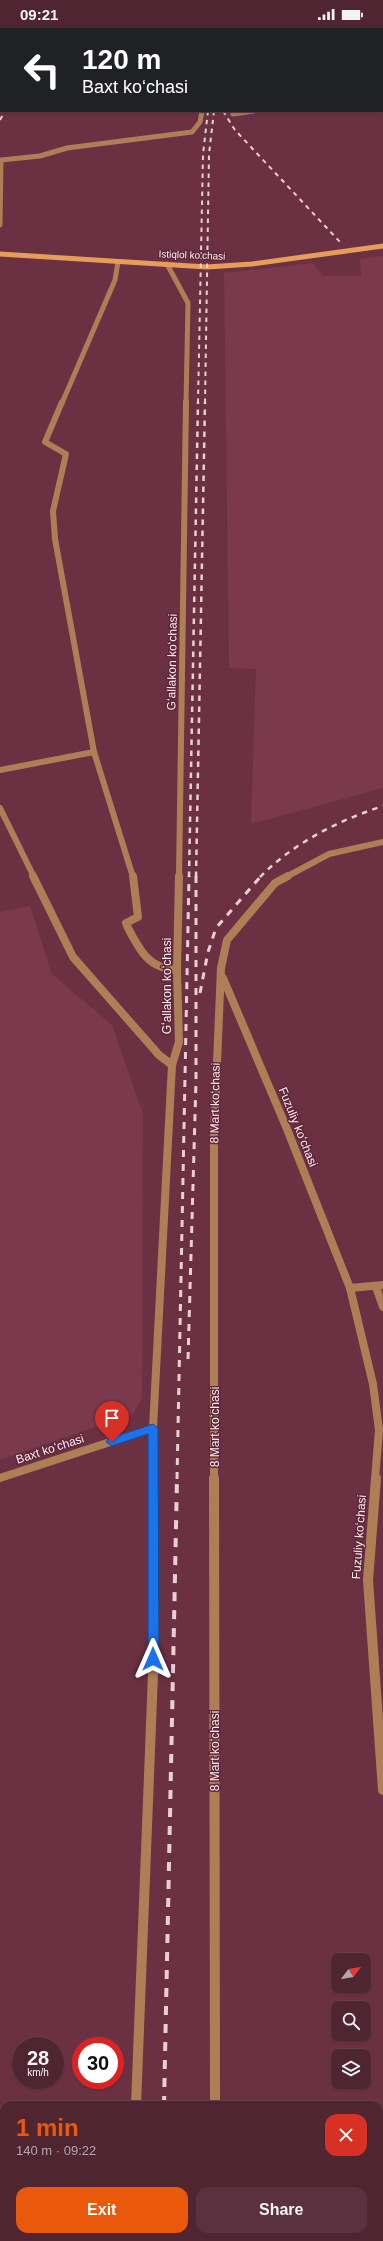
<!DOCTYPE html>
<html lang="en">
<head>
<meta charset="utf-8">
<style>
  body { margin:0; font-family:Arial,sans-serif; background:#5a313e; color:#f1f3f6; height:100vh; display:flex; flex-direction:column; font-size:15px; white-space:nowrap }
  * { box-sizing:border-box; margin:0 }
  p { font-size:13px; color:#b4a5ac }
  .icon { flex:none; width:22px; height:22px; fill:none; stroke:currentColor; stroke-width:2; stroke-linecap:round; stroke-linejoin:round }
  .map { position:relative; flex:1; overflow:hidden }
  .details { position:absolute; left:0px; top:2073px; width:383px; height:140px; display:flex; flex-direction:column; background:#502532; border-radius:12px 12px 0 0; box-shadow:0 1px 3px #0004,0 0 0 1px #67424d }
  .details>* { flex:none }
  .top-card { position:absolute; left:0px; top:0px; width:383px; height:84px; box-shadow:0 1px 3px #0004,0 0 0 1px #67424d; background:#202124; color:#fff; overflow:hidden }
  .needle { width:26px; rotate:59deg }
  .tools { position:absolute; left:331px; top:1925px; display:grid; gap:8px }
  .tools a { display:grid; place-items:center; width:40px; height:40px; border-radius:8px; background:#502532; box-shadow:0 1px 3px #0004,0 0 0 1px #67424d; font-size:20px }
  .speed { position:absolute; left:12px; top:2009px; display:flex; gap:8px; font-size:20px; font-weight:700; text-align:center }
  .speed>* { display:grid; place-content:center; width:52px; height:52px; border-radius:50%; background:#502532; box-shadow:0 1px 3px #0004,0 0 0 1px #67424d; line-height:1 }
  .speed small { font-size:10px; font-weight:400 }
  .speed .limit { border:6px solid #d22; background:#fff; color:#111 }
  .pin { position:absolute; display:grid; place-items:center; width:34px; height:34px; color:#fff; margin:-41px -17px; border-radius:50% 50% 50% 0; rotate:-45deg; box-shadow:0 0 4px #0007 }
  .pin .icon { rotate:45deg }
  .me { position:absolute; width:44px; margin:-22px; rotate:0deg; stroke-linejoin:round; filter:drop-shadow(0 0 3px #0008) }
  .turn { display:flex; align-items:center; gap:14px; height:84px; padding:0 16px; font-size:18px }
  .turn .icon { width:52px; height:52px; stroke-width:2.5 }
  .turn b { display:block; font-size:28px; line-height:34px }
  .round { display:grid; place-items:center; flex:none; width:42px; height:42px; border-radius:12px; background:#5a313e }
  .overview { display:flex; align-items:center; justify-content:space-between; height:68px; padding:0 16px }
  h1 { font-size:24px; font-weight:600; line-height:30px; color:#ea580c }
  .button { display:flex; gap:8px; margin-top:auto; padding:8px 16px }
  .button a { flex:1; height:46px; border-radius:12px; background:#ea580c; color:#fff; font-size:16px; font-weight:600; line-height:46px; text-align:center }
  .button a+a { background:#5a313e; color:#f1f3f6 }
  .status { display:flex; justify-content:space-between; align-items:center; height:28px; padding:0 20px; background:#502532; direction:ltr }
  .status svg { height:11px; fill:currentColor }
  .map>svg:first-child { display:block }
  .built { fill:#7a394d }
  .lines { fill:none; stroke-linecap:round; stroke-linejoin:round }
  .street-far3 { stroke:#ae7f57; stroke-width:5 }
  .street-far2 { stroke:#ae7f57; stroke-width:6 }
  .street-far1 { stroke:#ae7f57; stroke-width:8 }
  .street { stroke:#ae7f57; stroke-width:10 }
  .secondary { stroke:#e79d5a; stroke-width:5 }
  .rail-far3 { stroke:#e6d0d6; stroke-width:2; stroke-dasharray:4.5 4.5; stroke-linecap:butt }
  .rail-far2 { stroke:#e6d0d6; stroke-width:2.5; stroke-dasharray:5.5 5.5; stroke-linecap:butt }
  .rail-far1 { stroke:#e6d0d6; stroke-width:3; stroke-dasharray:7 7; stroke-linecap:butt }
  .rail { stroke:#e6d0d6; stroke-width:4; stroke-dasharray:9 9; stroke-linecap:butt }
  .route { fill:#1a73e8; stroke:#114b97 }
  .labels { text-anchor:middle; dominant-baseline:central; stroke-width:3; stroke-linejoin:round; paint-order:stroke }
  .far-street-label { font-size:10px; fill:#fdeef2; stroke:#5f2639 }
  .street-label { font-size:12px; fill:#fdeef2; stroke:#5f2639 }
</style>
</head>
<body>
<div class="status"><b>09:21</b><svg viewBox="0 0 49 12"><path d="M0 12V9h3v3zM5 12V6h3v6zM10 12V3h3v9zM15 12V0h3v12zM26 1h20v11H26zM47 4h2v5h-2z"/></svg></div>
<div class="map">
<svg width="383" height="2213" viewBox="0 0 383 2213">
  <rect width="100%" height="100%" fill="#6b3143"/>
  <g class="built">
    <path d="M383,228V760L251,796L256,641L229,640L224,245L313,235L323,248H361L360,231Z"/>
    <path d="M30,878L52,946L112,997L143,1086L142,1370L133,1386L0,1432V884Z"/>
  </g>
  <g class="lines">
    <g class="street-far3">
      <path d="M382,70L383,75"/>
      <path d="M235,83L233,86L254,83"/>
      <path d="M0,197L1,132L40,128L67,120L192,104L200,94L202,83"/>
      <path d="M167,236L188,275L186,375"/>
      <path d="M62,375L115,252L118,234"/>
    </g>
    <g class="street-far2">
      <path d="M62,374L45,414L66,426L53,483L55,511L94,724L133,849"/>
      <path d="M0,742L94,724"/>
      <path d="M0,780L34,849"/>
      <path d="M179,849L186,374"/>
      <path d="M286,849L329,826L383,814"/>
    </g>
    <g class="street-far1">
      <path d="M33,848L73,929L159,1027L172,1037"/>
      <path d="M133,848L138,889L126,895L128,900C140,923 149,941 177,942"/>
      <path d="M223,950L287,1101L350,1260L373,1356L379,1402L375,1451"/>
      <path d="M376,1259L383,1279"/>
      <path d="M350,1260L383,1257"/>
      <path d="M0,1450L153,1400"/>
      <path d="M153,1451V1400L172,1037L179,1014L177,942L179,848"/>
      <path d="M214,1451V1106L221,940L227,912L275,855L288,848"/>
    </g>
    <g class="street">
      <path d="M214,1450L215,2077"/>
      <path d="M376,1450L368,1552L383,1762"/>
      <path d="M136,2077L153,1646V1450"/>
      <path d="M129,2209V2213"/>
      <path d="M215,2209V2213"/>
    </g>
    <path class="secondary" d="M0,226L207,239L252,236L383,218"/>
    <g class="rail-far3">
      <path d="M223,83L235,102L340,214"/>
      <path d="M0,92L5,83"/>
      <path d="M198,375L203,126L208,83"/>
      <path d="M205,375L209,126L214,83"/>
    </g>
    <g class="rail-far2">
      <path d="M189,849L198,374"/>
      <path d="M196,849L205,374"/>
      <path d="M260,849C294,815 337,793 383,778"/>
    </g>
    <g class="rail-far1">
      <path d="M200,965L208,924L216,900L261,848"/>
      <path d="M188,1331L196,1053V848"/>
      <path d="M177,1451L189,848"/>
    </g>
    <g class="rail">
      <path d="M164,2077L177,1450"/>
      <path d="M161,2209V2213"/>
    </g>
  </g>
  <path class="route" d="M153,1396L158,1400L159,1631L153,1636L148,1631V1406L112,1418L106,1414L108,1411Z"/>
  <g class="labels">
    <g class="far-street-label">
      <text transform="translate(192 227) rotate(2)">Istiqlol ko'chasi</text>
    </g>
    <g class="street-label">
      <text transform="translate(172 634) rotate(-89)">Gʻallakon koʻchasi</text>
      <text transform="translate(167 958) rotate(-90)">Gʻallakon koʻchasi</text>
      <text transform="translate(215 1075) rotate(-89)">8 Mart koʻchasi</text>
      <text transform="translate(298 1099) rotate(68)">Fuzuliy koʻchasi</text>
      <text transform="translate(215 1399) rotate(-90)">8 Mart koʻchasi</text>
      <text transform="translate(50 1421) rotate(-18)">Baxt koʻchasi</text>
      <text transform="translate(359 1509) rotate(-86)">Fuzuliy koʻchasi</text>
      <text transform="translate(215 1723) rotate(-90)">8 Mart koʻchasi</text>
    </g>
  </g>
</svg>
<div class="tools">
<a><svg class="needle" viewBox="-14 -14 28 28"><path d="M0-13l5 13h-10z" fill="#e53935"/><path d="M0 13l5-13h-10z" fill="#b4a5ac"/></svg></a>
<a><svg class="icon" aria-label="search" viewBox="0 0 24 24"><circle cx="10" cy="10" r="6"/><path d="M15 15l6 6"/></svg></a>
<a><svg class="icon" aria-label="layers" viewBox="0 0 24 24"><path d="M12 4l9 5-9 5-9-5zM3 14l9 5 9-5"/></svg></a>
</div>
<div class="speed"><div>28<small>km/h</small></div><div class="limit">30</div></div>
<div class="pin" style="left:112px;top:1414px;background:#d93025"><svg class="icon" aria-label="arrive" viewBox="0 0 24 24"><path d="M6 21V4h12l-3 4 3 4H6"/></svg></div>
<svg class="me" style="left:153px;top:1631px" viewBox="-20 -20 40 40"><path d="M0-17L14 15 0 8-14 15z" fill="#1a73e8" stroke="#fff" stroke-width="4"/></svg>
<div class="top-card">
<div class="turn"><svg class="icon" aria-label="left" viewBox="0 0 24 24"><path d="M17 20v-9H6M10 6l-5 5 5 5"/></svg><div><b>120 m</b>Baxt koʻchasi</div></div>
</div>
<section class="details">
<div class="overview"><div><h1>1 min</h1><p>140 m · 09:22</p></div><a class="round" style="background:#d93025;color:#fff"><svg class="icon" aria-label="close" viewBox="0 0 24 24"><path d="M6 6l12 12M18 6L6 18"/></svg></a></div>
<div class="button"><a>Exit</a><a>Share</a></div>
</section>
</div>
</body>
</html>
